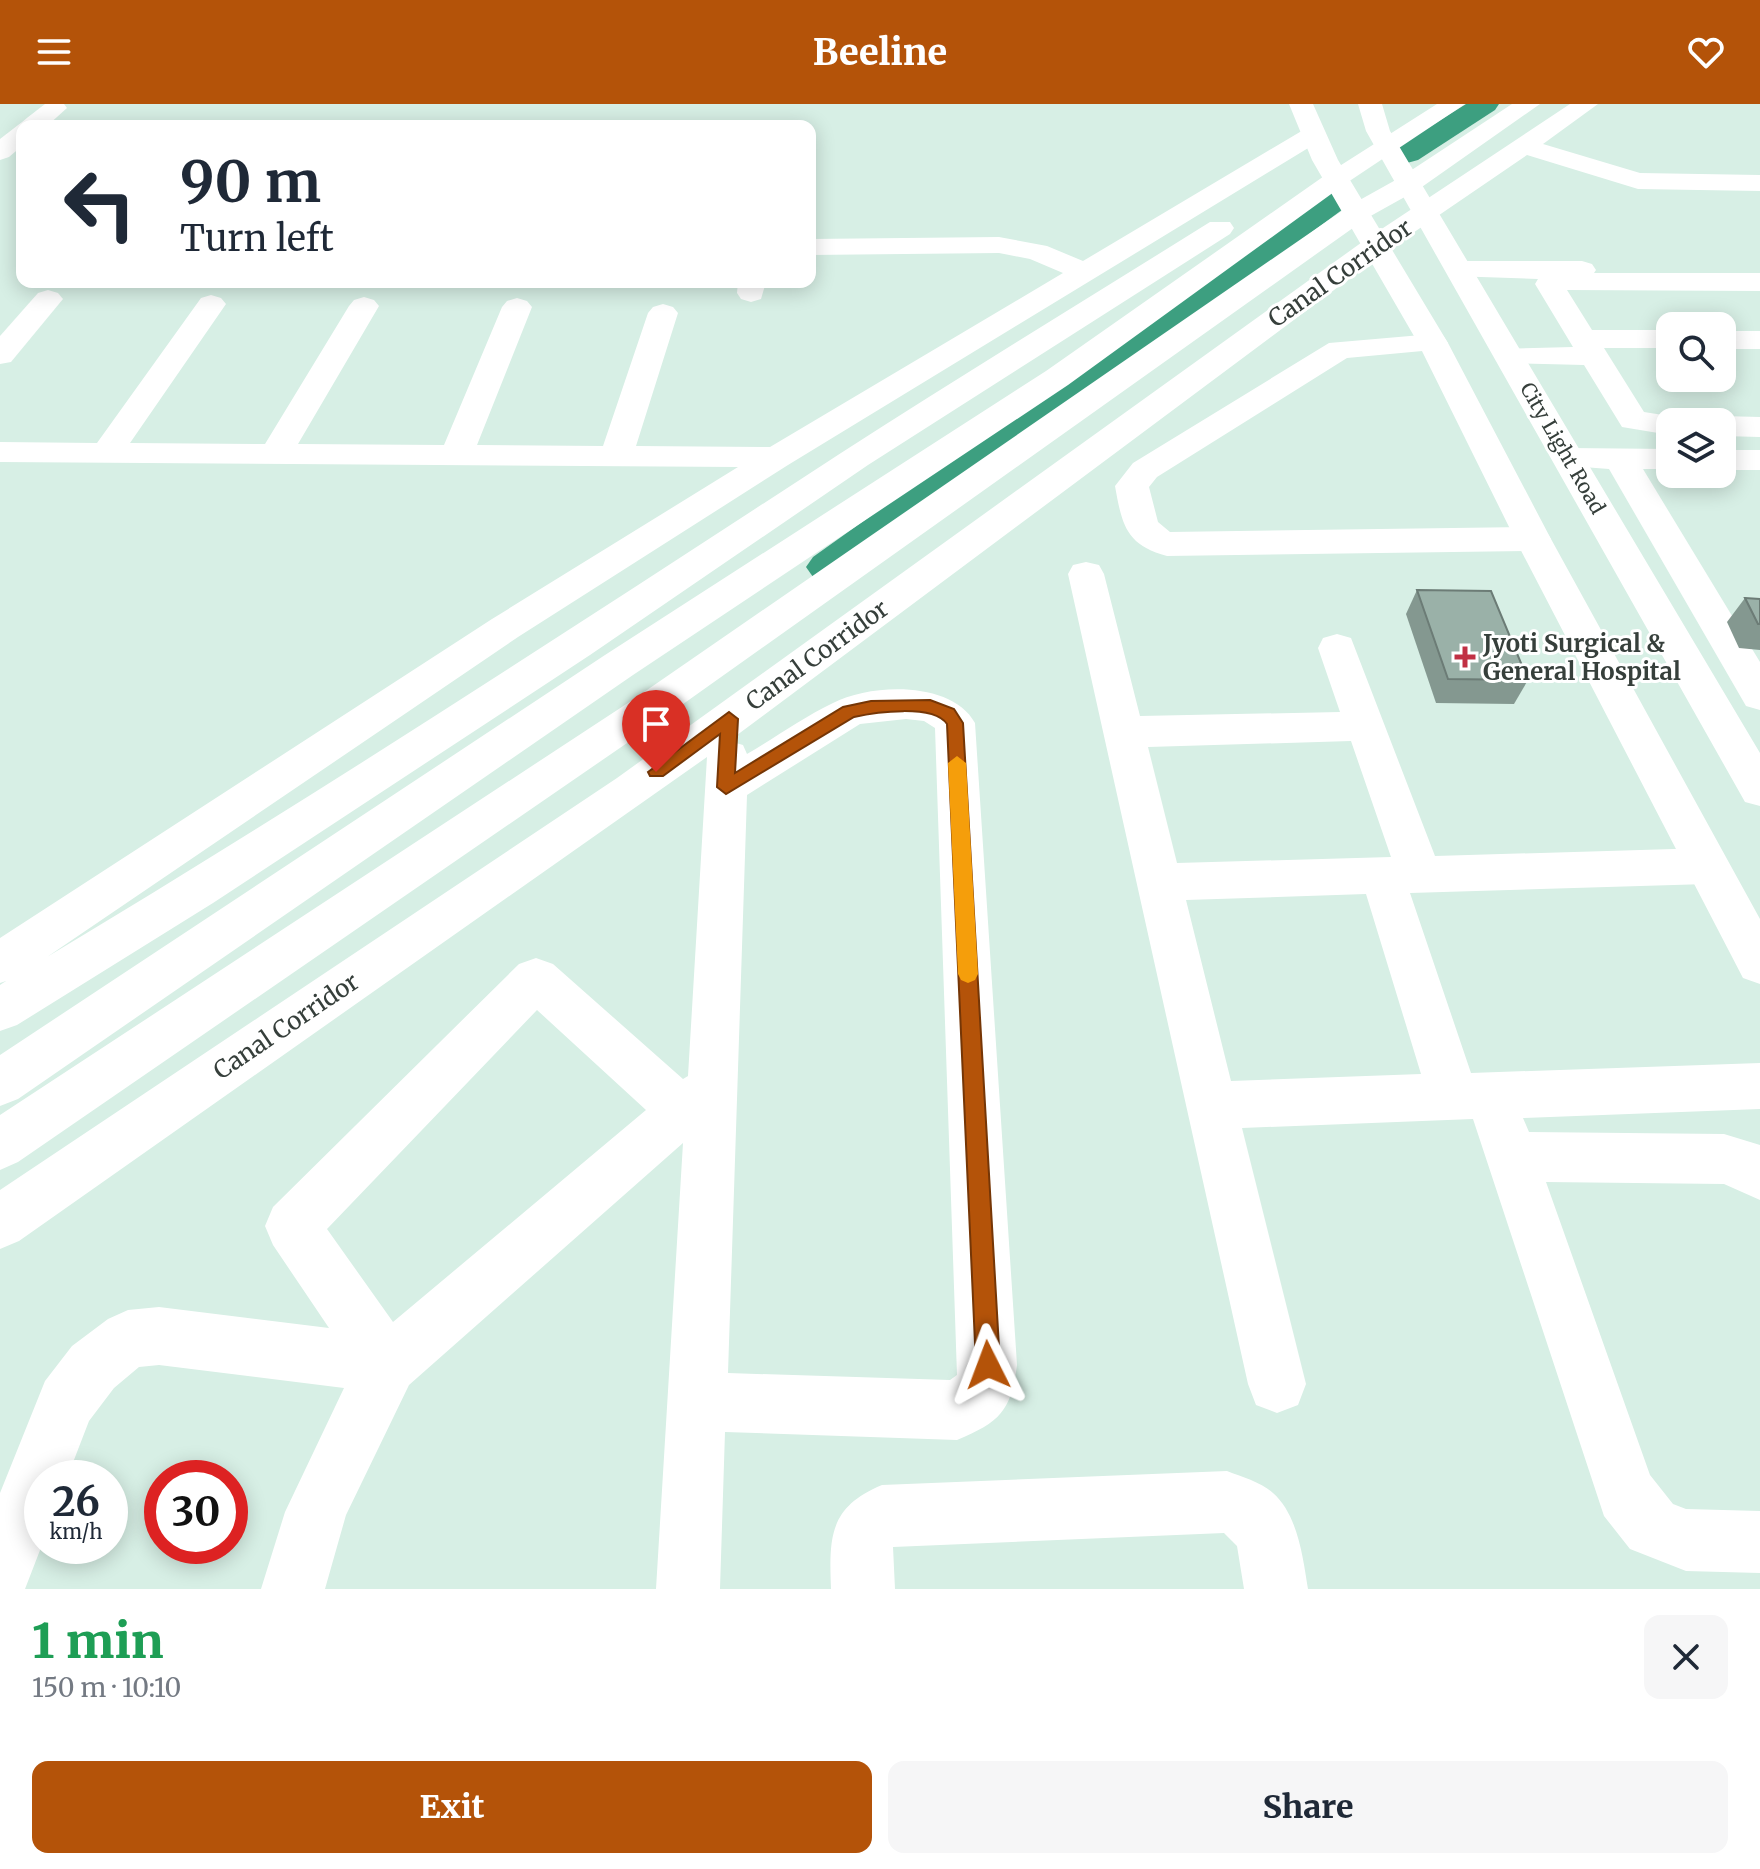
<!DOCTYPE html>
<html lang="en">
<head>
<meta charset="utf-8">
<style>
  body { margin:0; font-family:Merriweather,serif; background:#f6f6f7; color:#1f2937; height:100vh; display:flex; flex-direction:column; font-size:30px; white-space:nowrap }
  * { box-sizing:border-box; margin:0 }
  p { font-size:26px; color:#747a83 }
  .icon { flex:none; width:44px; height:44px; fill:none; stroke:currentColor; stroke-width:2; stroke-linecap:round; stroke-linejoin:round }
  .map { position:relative; height:1485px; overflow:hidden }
  .panel { display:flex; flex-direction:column; background:#fff; flex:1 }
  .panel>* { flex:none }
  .hud { position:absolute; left:16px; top:16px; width:800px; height:168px; border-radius:16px; box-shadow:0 4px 20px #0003; background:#fff; color:#1f2937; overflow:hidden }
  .controls { position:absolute; left:1656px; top:208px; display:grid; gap:16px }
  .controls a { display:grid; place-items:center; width:80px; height:80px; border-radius:16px; background:#fff; box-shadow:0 4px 20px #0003; font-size:40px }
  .speed { position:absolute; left:24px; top:1356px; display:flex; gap:16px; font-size:40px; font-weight:700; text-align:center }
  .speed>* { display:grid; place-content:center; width:104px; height:104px; border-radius:50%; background:#fff; box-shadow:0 4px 20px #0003; line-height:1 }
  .speed small { font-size:20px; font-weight:400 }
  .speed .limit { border:12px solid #d22; background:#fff; color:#111 }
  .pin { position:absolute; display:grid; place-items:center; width:68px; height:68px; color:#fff; margin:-82px -34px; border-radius:50% 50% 50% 0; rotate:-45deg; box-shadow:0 0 8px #0007 }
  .pin .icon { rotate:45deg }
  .me { position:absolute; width:88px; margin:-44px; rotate:357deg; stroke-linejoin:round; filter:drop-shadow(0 0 6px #0008) }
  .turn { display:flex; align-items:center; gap:28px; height:168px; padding:0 32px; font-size:36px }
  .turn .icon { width:104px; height:104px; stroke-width:2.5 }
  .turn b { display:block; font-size:56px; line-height:68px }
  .round { display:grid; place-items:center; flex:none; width:84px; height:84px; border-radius:16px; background:#f6f6f7 }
  .head { display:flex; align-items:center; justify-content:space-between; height:136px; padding:0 32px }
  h1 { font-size:48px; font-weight:800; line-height:60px; color:#1e9e55 }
  .action { display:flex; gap:16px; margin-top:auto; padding:16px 32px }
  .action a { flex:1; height:92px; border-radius:16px; background:#b45309; color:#fff; font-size:32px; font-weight:800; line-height:92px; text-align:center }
  .action a+a { background:#f6f6f7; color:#1f2937 }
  header { display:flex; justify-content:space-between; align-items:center; height:104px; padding:0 32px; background:#b45309; color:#fff; font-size:36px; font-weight:800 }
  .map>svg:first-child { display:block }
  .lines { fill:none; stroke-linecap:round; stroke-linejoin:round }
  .canal { fill:#3d9f80; fill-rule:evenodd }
  .minor { fill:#fff; fill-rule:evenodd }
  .major { fill:#fff; fill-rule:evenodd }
  .wall { fill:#849890 }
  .building { fill:#9ab1a8; stroke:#6c7c76; stroke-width:2 }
  .route { fill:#b45309; stroke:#753606; stroke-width:2 }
  .slow { fill:#f59e0b }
  .poi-dot { fill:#c13044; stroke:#fff; stroke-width:3 }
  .labels { text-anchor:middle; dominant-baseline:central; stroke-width:6; stroke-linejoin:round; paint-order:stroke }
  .far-street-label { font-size:20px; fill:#363f3b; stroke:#fff }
  .street-label { font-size:24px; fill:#363f3b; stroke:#fff }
  .poi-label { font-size:24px; font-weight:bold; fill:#363f3b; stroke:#fff; text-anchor:start }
</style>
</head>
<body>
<header><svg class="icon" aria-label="menu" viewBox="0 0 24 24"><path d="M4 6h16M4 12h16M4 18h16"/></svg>Beeline<svg class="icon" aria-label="heart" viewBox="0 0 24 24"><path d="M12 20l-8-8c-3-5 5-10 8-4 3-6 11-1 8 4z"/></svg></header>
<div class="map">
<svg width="1760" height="1485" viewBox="0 0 1760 1485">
  <rect width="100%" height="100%" fill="#d7efe5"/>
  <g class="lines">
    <g class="canal">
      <path d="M1466,0H1499L1495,6L1418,56L1407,59L1396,56L1392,50L1396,44Z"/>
      <path d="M1339,84L1350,86L1355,93L1350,100L843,473L828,477L813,473L806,463L813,453L1328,86Z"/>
    </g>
    <g class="minor">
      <path d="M45,0H64L67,4L47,22H22V42L9,53L0,56V35C16,23 28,13 45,0Z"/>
      <path d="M1437,0H1465L1345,80L1068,281L633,571L18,995L0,1002V951L605,551L1046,267L1327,70Z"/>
      <path d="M1512,0H1540L1419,85L1367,114L662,615L18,1058L0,1066V1011L634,595L1349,102L1401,73Z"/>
      <path d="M1570,0H1598L1543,40L1640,69L1760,71V87L1638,85L1527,51L1385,148L729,637L743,641L747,650C776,633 804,613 833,599C872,579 952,577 975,619L1017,1261C1011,1307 1000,1318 957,1336L725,1328L720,1485H656L683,1039L409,1281L346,1411L325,1485H261L285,1408L344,1284L159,1261L139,1263L114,1284L89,1317L67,1374H42V1441L25,1485H0V1389L45,1277L72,1242L108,1215L128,1206L159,1203L329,1224L273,1141L265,1122L273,1103L519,860L536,854L553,860L683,975L688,972L707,653L19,1137L0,1145V1086L617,674L1365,136ZM906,615L924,617L935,624L957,1271L950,1276L728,1269L747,691L860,620ZM537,906L646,1006L393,1218L327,1125Z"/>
      <path d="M1314,23L1323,25L1326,30L1323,35L788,361L518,533L47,853C316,692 578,520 841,349C963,270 1087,195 1210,118H1230L1234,124L1230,130L868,361L590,551L213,799L17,921L0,927V881L6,877L0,879V834L492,515L738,363L0,358V338L97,339L201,194L211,191L221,194L226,200L130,339L265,340L349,202L354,196L364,193L374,196L379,202L298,340L444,341L502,203L507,197L517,194L527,197L532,203L477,341L603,342L648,209L653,203L663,200L673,203L678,209L636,342L770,343L1063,169L1030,155L999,149L810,151V135L999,133L1047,142L1083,157L1305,25Z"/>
      <path d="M1461,157H1582L1592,160L1596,166L1594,169H1760V187L1567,186L1592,226H1670V244H1604L1644,308L1682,314L1684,318H1670V331L1622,323L1584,261L1500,259L1496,252L1500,245L1573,243L1535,180L1538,175L1451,172L1447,166L1451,160Z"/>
      <path d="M738,178H766L761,195L751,198L741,195L737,189Z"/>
      <path d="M48,186L58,189L63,195L11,258L0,260V232L38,189Z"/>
      <rect x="1722" y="227" width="38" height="18"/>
      <path d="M1433,230L1444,233L1448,239L1444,245L1347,254L1157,373L1149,383L1158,418L1170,428L1533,423L1546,427L1551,435L1546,443L1533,447L1167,452C1126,441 1122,421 1115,382L1133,359L1329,239Z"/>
      <path d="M1722,312L1760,313V333L1722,332V318H1708Z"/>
      <path d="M1569,344L1670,345V365H1643L1760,558V606L1746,602L1609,365L1557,361L1552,354L1557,347Z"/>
      <rect x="1722" y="346" width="38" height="20"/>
      <path d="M1086,458L1099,461L1104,470L1140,612L1340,608L1318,544L1323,534L1337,530L1351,534L1435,752L1707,744L1723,749L1729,762L1723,775L1707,780L1410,789L1471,969L1760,959V1005L1523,1014L1529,1028L1724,1030L1760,1041V1096L1724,1080L1546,1078L1650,1371L1673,1400L1686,1405L1760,1407V1469L1686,1467L1630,1445L1604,1412L1473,1015L1242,1024L1306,1280L1298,1301L1277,1309L1256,1301L1248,1280L1068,470L1073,461ZM1351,637L1391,753L1177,759L1148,643ZM1366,790L1421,970L1231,977L1186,796Z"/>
      <path d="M1227,1367C1242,1373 1261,1378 1273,1389C1298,1411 1303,1454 1308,1485H1244L1237,1442L1224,1429L893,1443L895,1485H831C829,1433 829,1403 882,1381Z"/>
    </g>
    <g class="major">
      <path d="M1289,0H1313L1338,56L1448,239L1551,435L1760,815V880L1743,874L1515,435L1418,239L1312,56Z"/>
      <path d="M1358,0H1382L1390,27L1760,649V702L1745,698L1366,27Z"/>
    </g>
  </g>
  <g class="wall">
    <path d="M1417,486L1528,576L1514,600L1436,599L1406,510Z"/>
    <path d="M1745,494L1760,495V546L1739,544L1727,518Z"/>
  </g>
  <g class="building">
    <path d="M1417,486L1491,487L1528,576L1448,575Z"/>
    <path d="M1745,494L1760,495V520H1758Z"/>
  </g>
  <path class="route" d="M930,596L954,605L963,619L1000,1261L996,1270L988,1273L979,1270L976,1261L947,620C933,600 875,608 854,613L726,690L717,683L720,630L663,672H650L648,668L729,608L738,615L735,669L843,603L871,597Z"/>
  <path class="slow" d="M957,652L966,659L978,870L975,876L968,879L961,876L958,870L948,659Z"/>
  <path class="poi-dot" d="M1461 541h8v8h8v8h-8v8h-8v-8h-8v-8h8z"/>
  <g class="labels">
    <g class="far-street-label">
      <text transform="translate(1563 344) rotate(60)">City Light Road</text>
    </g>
    <g class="street-label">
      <text transform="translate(1340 169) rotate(-35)">Canal Corridor</text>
      <text transform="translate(817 551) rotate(-36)">Canal Corridor</text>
      <text transform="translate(286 922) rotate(-34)">Canal Corridor</text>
    </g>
    <g class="poi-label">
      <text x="1483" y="539">Jyoti Surgical &amp;<tspan x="1483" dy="28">General Hospital</tspan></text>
    </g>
  </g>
</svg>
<div class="controls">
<a><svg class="icon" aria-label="search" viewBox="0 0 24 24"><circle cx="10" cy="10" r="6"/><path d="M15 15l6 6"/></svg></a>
<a><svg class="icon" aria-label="layers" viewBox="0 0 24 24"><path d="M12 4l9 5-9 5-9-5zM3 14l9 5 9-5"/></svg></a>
</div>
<div class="speed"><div>26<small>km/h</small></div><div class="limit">30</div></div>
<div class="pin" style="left:656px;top:668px;background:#d93025"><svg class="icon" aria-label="arrive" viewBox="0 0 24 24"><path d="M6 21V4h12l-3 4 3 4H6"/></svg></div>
<svg class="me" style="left:988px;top:1261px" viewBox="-20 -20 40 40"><path d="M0-17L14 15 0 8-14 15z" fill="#b45309" stroke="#fff" stroke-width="4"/></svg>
<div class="hud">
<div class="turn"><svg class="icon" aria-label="left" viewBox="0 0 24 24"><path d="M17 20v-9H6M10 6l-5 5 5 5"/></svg><div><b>90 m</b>Turn left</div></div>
</div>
</div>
<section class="panel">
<div class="head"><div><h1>1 min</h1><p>150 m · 10:10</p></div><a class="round"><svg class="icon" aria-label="close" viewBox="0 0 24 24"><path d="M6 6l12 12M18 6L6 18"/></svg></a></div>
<div class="action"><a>Exit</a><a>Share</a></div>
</section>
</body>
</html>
